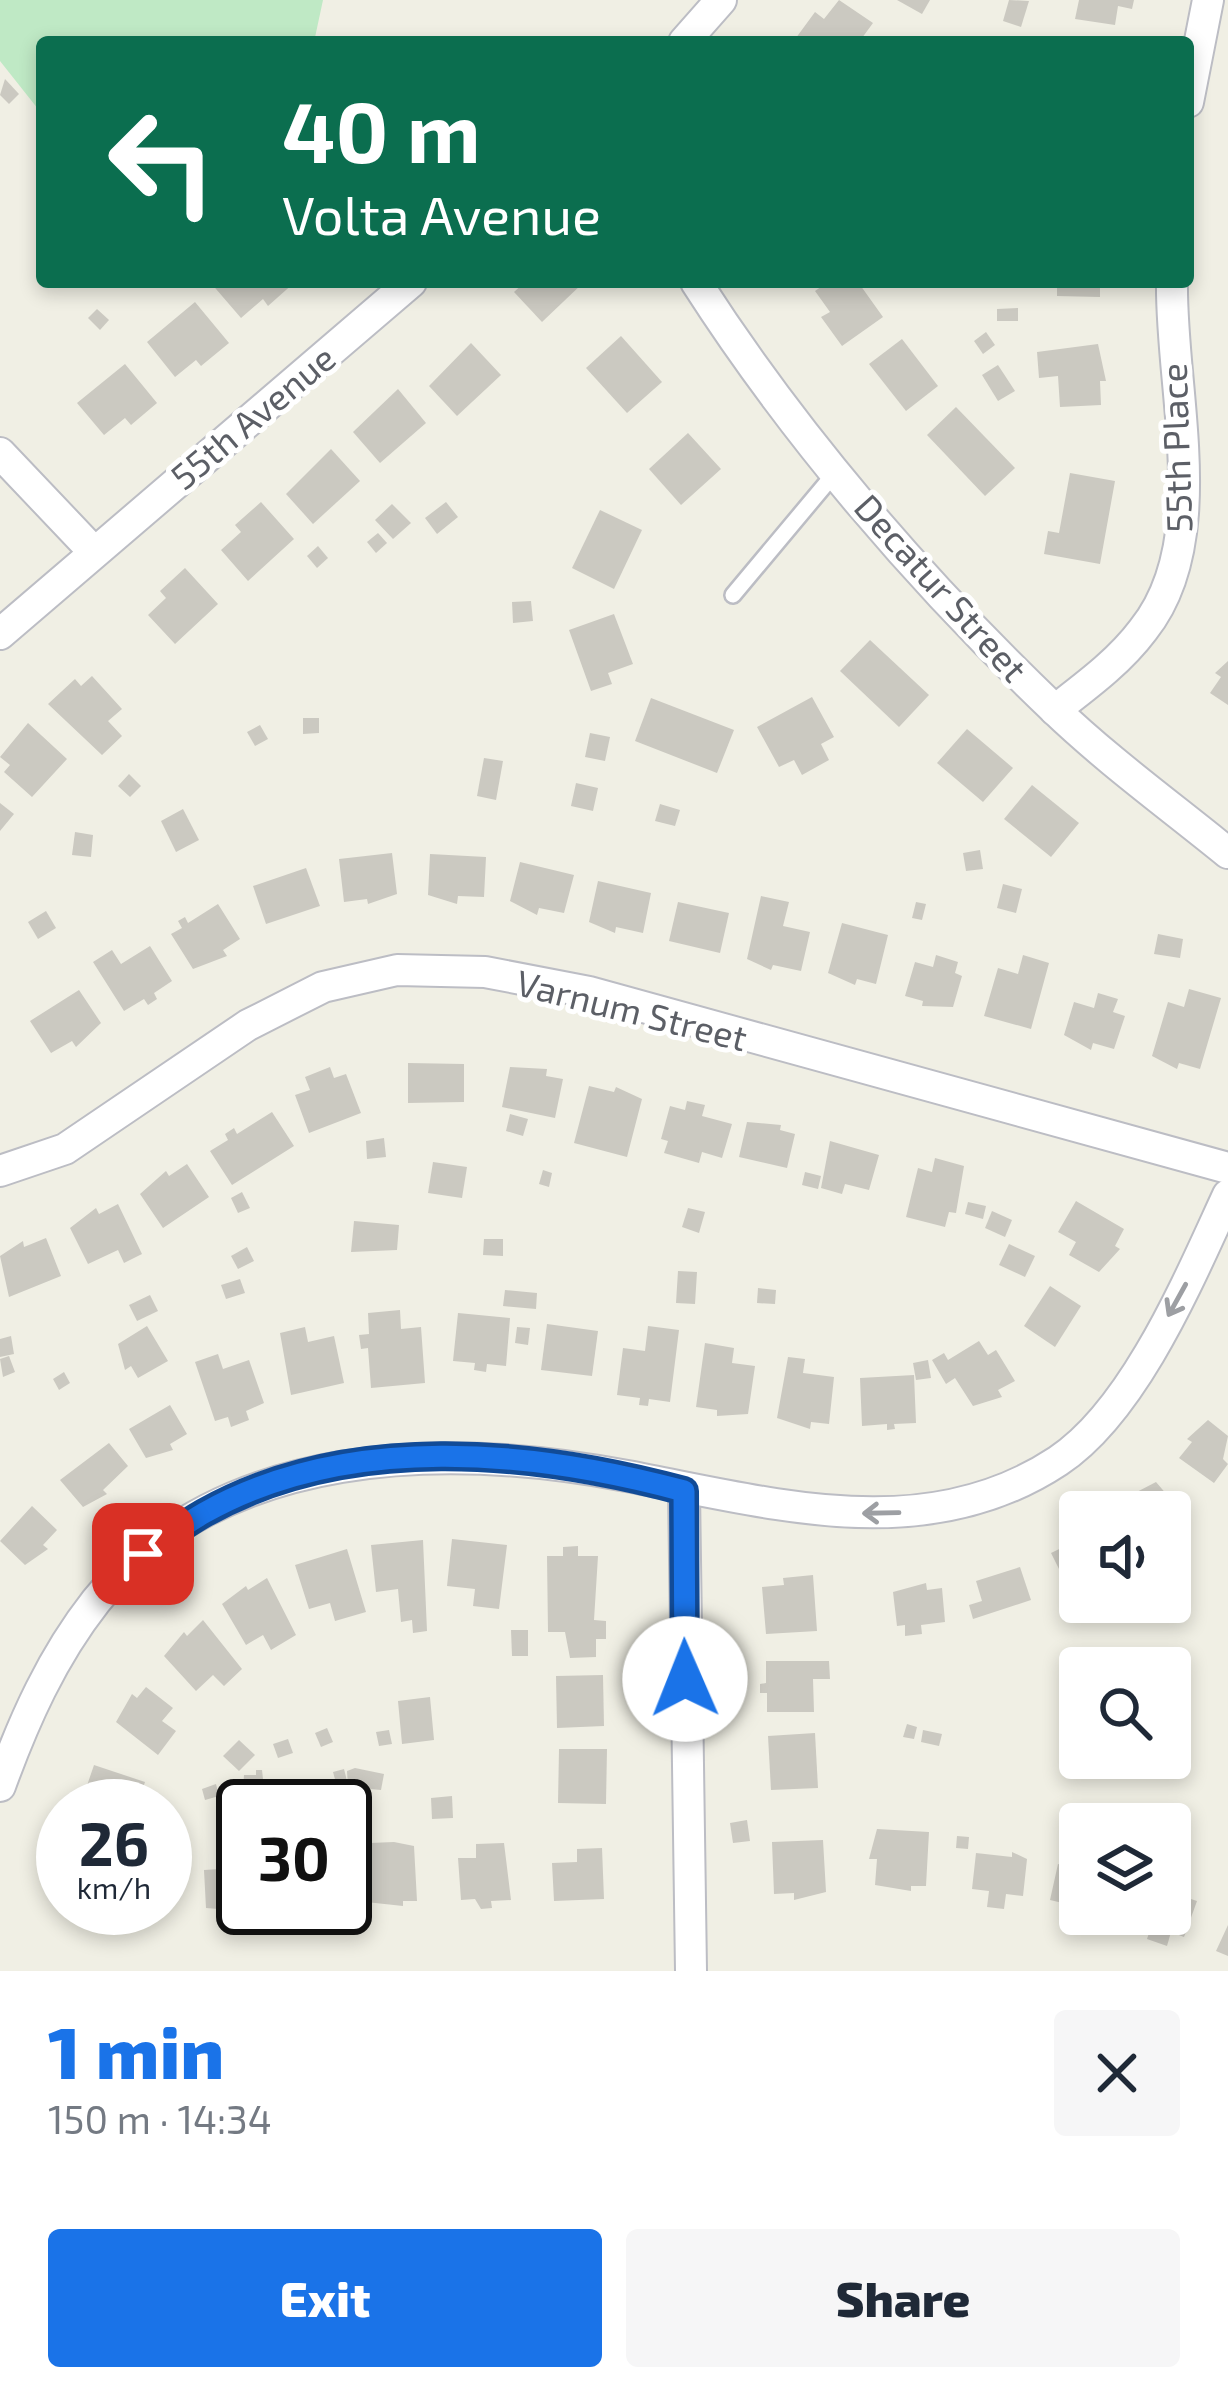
<!DOCTYPE html>
<html lang="en">
<head>
<meta charset="utf-8">
<style>
  body { margin:0; font-family:"Exo 2",sans-serif; background:#f6f6f7; color:#1f2937; height:100vh; display:flex; flex-direction:column; font-size:45px; white-space:nowrap }
  * { box-sizing:border-box; margin:0 }
  p { font-size:39px; color:#747a83 }
  .icon { flex:none; width:66px; height:66px; fill:none; stroke:currentColor; stroke-width:2; stroke-linecap:round; stroke-linejoin:round }
  .map { position:relative; height:1971px; overflow:hidden }
  .side { display:flex; flex-direction:column; background:#fff; flex:1 }
  .side>* { flex:none }
  .top-card { position:absolute; left:36px; top:36px; width:1158px; height:252px; border-radius:12px; box-shadow:0 6px 18px #0003; background:#0b6e4f; color:#fff; overflow:hidden }
  .controls { position:absolute; left:1059px; top:1491px; display:grid; gap:24px }
  .controls a { display:grid; place-items:center; width:132px; height:132px; border-radius:12px; background:#fff; box-shadow:0 6px 18px #0003; font-size:60px }
  .speed { position:absolute; left:36px; top:1779px; display:flex; gap:24px; font-size:60px; font-weight:700; text-align:center }
  .speed>* { display:grid; place-content:center; width:156px; height:156px; border-radius:50%; background:#fff; box-shadow:0 6px 18px #0003; line-height:1 }
  .speed small { font-size:30px; font-weight:400 }
  .speed .limit { border:6px solid #111; border-radius:18px; background:#fff; color:#111 }
  .pin { position:absolute; display:grid; place-items:center; width:102px; height:102px; color:#fff; margin:-51px; border-radius:24px; box-shadow:0 6px 18px #0006 }
  .me { position:absolute; width:132px; margin:-66px; rotate:359deg; stroke-linejoin:round; filter:drop-shadow(0 0 9px #0008) }
  .turn { display:flex; align-items:center; gap:42px; height:252px; padding:0 48px; font-size:54px }
  .turn .icon { width:156px; height:156px; stroke-width:2.5 }
  .turn b { display:block; font-size:84px; line-height:102px }
  .round { display:grid; place-items:center; flex:none; width:126px; height:126px; border-radius:12px; background:#f6f6f7 }
  .head { display:flex; align-items:center; justify-content:space-between; height:204px; padding:0 48px }
  h1 { font-size:72px; font-weight:800; line-height:90px; color:#1a73e8 }
  .action { display:flex; gap:24px; margin-top:auto; padding:24px 48px }
  .action a { flex:1; height:138px; border-radius:12px; background:#1a73e8; color:#fff; font-size:48px; font-weight:800; line-height:138px; text-align:center }
  .action a+a { background:#f6f6f7; color:#1f2937 }
  .map>svg:first-child { display:block }
  .green { fill:#bfe9c5 }
  .building { fill:#cbc9c1 }
  .lines { fill:none; stroke-linecap:round; stroke-linejoin:round }
  .service-casing { stroke:#bcbdc4; stroke-width:20 }
  .minor-casing { stroke:#bcbdc4; stroke-width:34 }
  .service { stroke:#fff; stroke-width:15 }
  .minor { stroke:#fff; stroke-width:30 }
  .oneway { stroke:#9d9fa3 }
  .route-casing { stroke:#114b97; stroke-width:30 }
  .route { stroke:#1a73e8; stroke-width:21 }
  .labels { text-anchor:middle; dominant-baseline:central; stroke-width:10; stroke-linejoin:round; paint-order:stroke }
  .street-label { font-size:36px; fill:#5c5f66; stroke:#fff }
</style>
</head>
<body>
<div class="map">
<svg width="1228" height="1971" viewBox="0 0 1228 1971">
  <rect width="100%" height="100%" fill="#f0efe4"/>
  <path class="green" d="M0,0H323L314,42H42V114L0,61Z"/>
  <g class="building">
    <path d="M839,0L873,23L859,42H793L815,12L824,19Z"/>
    <path d="M897,0H930L922,14Z"/>
    <path d="M1009,0L1029,1L1021,27L1003,21Z"/>
    <path d="M1079,0H1134L1132,9L1118,6L1115,25L1075,19Z"/>
    <path d="M5,79L19,94L9,104L0,95Z"/>
    <path d="M210,282H295L268,306L263,299L241,318Z"/>
    <path d="M525,282H584L542,322L514,292Z"/>
    <path d="M828,282H858L883,317L842,346L821,317L830,312L815,291Z"/>
    <path d="M1057,282H1100V297L1057,296Z"/>
    <path d="M195,302L229,343L201,366L196,360L175,377L147,342Z"/>
    <path d="M1018,308V321H997V309Z"/>
    <path d="M97,309L109,320L100,330L88,318Z"/>
    <path d="M986,332L995,345L983,354L974,341Z"/>
    <path d="M621,336L662,382L627,413L586,368Z"/>
    <path d="M902,339L938,386L906,411L869,364Z"/>
    <path d="M471,343L501,375L457,416L429,386Z"/>
    <path d="M1098,344L1106,381H1100L1101,405L1060,407L1058,376L1039,378L1037,352Z"/>
    <path d="M125,364L157,403L131,425L125,418L104,435L77,403Z"/>
    <path d="M998,365L1015,391L998,401L982,375Z"/>
    <path d="M398,389L426,423L380,463L353,432Z"/>
    <path d="M956,407L1015,468L985,496L927,435Z"/>
    <path d="M688,433L721,469L681,505L649,469Z"/>
    <path d="M331,449L360,481L313,524L286,494Z"/>
    <path d="M1070,473L1115,481L1100,564L1044,554L1048,531L1059,533Z"/>
    <path d="M261,502L294,539L248,581L221,550L241,532L235,525Z"/>
    <path d="M446,502L458,517L437,534L425,518Z"/>
    <path d="M392,504L411,523L393,539L375,520Z"/>
    <path d="M600,510L642,530L614,589L572,568Z"/>
    <path d="M378,533L387,543L376,553L367,542Z"/>
    <path d="M318,546L328,558L317,568L307,556Z"/>
    <path d="M185,568L218,604L175,644L148,615L166,598L160,591Z"/>
    <path d="M531,601L533,621L513,623L512,602Z"/>
    <path d="M614,614L633,664L608,673L612,684L591,691L569,630Z"/>
    <path d="M870,640L929,695L899,727L840,671Z"/>
    <path d="M1228,661V705L1210,693L1221,677L1215,673Z"/>
    <path d="M92,676L122,709L108,721L122,736L102,755L48,704L75,679L81,686Z"/>
    <path d="M812,697L834,737L821,744L829,760L802,775L794,760L779,767L757,727Z"/>
    <path d="M651,698L734,730L717,773L635,741Z"/>
    <path d="M303,718H319V733L303,734Z"/>
    <path d="M28,723L67,759L32,797L4,772L10,765L0,757Z"/>
    <path d="M260,725L268,739L255,746L247,732Z"/>
    <path d="M967,729L1013,768L983,802L937,763Z"/>
    <path d="M590,733L610,737L605,761L585,757Z"/>
    <path d="M484,758L503,761L496,800L477,796Z"/>
    <path d="M129,774L141,786L130,797L118,786Z"/>
    <path d="M576,783L598,788L593,811L571,806Z"/>
    <path d="M1032,785L1079,823L1051,857L1004,819Z"/>
    <path d="M0,803L14,814L0,831Z"/>
    <path d="M660,804L680,810L675,826L655,821Z"/>
    <path d="M183,809L199,840L176,852L161,821Z"/>
    <path d="M75,832L93,835L91,857L72,855Z"/>
    <path d="M980,850L983,869L966,871L963,853Z"/>
    <path d="M392,853L397,894L368,904L367,899L344,902L339,859Z"/>
    <path d="M430,854L486,857L484,897L458,896L457,904L428,895Z"/>
    <path d="M520,862L574,875L564,913L539,908L537,915L510,901Z"/>
    <path d="M306,868L320,906L266,924L253,886Z"/>
    <path d="M598,881L651,893L643,933L616,927L615,933L589,922Z"/>
    <path d="M1003,884L1022,889L1016,913L997,908Z"/>
    <path d="M761,896L789,902L783,926L810,932L801,971L773,965L771,970L747,959Z"/>
    <path d="M678,902L729,913L720,953L669,941Z"/>
    <path d="M916,902L926,904L922,920L912,918Z"/>
    <path d="M218,904L240,939L223,950L227,956L193,969L171,934L182,928L178,921L185,917L188,923Z"/>
    <path d="M46,911L56,928L38,939L28,922Z"/>
    <path d="M842,923L888,935L876,984L857,979L855,985L828,973Z"/>
    <path d="M1158,934L1183,939L1180,958L1154,954Z"/>
    <path d="M150,946L172,981L154,993L157,999L148,1005L144,999L124,1011L93,962L112,950L121,964Z"/>
    <path d="M936,955L958,962L955,973L962,976L953,1007L922,1006L923,1001L905,996L915,962L933,967Z"/>
    <path d="M1023,955L1049,963L1031,1029L984,1016L998,968L1018,974Z"/>
    <path d="M1189,989L1221,998L1200,1069L1179,1063L1177,1069L1152,1056L1168,1002L1184,1007Z"/>
    <path d="M79,990L101,1023L76,1047L72,1041L51,1053L30,1021Z"/>
    <path d="M1098,993L1118,999L1113,1012L1125,1016L1114,1049L1093,1043L1091,1050L1064,1035L1074,1002L1094,1008Z"/>
    <path d="M408,1063L464,1064V1102L408,1103Z"/>
    <path d="M330,1067L334,1078L346,1074L361,1113L309,1133L295,1095L310,1090L305,1077Z"/>
    <path d="M510,1067L547,1069L546,1076L563,1079L555,1118L502,1107Z"/>
    <path d="M589,1086L614,1092L616,1087L642,1099L627,1157L574,1143Z"/>
    <path d="M687,1101L705,1105L702,1116L732,1124L722,1158L702,1152L699,1163L664,1153L668,1141L661,1139L670,1106L685,1110Z"/>
    <path d="M272,1112L294,1146L232,1185L210,1151L228,1140L225,1134L234,1128L237,1134Z"/>
    <path d="M510,1114L528,1119L523,1136L506,1131Z"/>
    <path d="M747,1122L781,1125L780,1130L795,1134L787,1168L739,1157Z"/>
    <path d="M384,1138L386,1157L367,1159L366,1141Z"/>
    <path d="M830,1141L879,1155L869,1190L845,1184L842,1194L821,1188Z"/>
    <path d="M935,1158L964,1166L956,1213L949,1212L945,1227L906,1217L918,1168L932,1172Z"/>
    <path d="M433,1162L467,1167L462,1198L428,1193Z"/>
    <path d="M187,1164L209,1197L163,1228L140,1194L166,1171L169,1176Z"/>
    <path d="M543,1170L552,1173L549,1187L539,1184Z"/>
    <path d="M805,1172L821,1176L818,1189L802,1185Z"/>
    <path d="M242,1192L250,1208L238,1213L231,1198Z"/>
    <path d="M1076,1201L1124,1229L1115,1246L1120,1249L1099,1272L1069,1255L1076,1242L1058,1232Z"/>
    <path d="M968,1202L986,1206L983,1219L965,1214Z"/>
    <path d="M118,1204L142,1254L124,1263L118,1250L88,1264L70,1228L96,1208L99,1214Z"/>
    <path d="M688,1208L705,1212L699,1233L682,1227Z"/>
    <path d="M992,1211L1012,1220L1005,1237L985,1228Z"/>
    <path d="M354,1221L399,1225L397,1250L351,1252Z"/>
    <path d="M46,1238L61,1276L9,1297L0,1256L23,1241L24,1247Z"/>
    <path d="M484,1239H503V1256L483,1255Z"/>
    <path d="M1009,1244L1035,1256L1025,1277L999,1265Z"/>
    <path d="M247,1247L254,1261L238,1269L231,1256Z"/>
    <path d="M678,1271L697,1272L695,1304L676,1303Z"/>
    <path d="M240,1279L245,1293L226,1299L221,1285Z"/>
    <path d="M1050,1286L1081,1306L1055,1347L1024,1326Z"/>
    <path d="M758,1288L776,1290L775,1304L757,1303Z"/>
    <path d="M505,1290L537,1293L536,1309L503,1306Z"/>
    <path d="M150,1295L158,1311L137,1321L129,1305Z"/>
    <path d="M400,1310L401,1329L421,1327L425,1383L371,1388L368,1348L361,1349L359,1335L369,1334L368,1313Z"/>
    <path d="M458,1313L510,1318L506,1366L487,1364L486,1372L474,1370L475,1363L453,1361Z"/>
    <path d="M547,1324L598,1331L592,1376L541,1370Z"/>
    <path d="M147,1326L168,1361L138,1378L131,1366L125,1370L118,1344Z"/>
    <path d="M648,1326L679,1330L670,1402L649,1399L648,1406L639,1405L640,1398L617,1395L623,1348L645,1351Z"/>
    <path d="M305,1327L308,1342L334,1336L344,1383L291,1395L280,1333Z"/>
    <path d="M517,1327L530,1328L528,1345L515,1343Z"/>
    <path d="M11,1336L14,1354L0,1357V1339Z"/>
    <path d="M979,1341L988,1355L996,1350L1015,1381L998,1390L1002,1397L973,1406L955,1378L946,1384L932,1360L944,1353L948,1360Z"/>
    <path d="M705,1343L734,1348L732,1363L755,1366L748,1414L717,1416V1410L696,1407Z"/>
    <path d="M218,1354L223,1369L249,1360L264,1403L246,1411L249,1420L231,1427L228,1417L215,1421L195,1362Z"/>
    <path d="M9,1356L15,1372L3,1377L0,1359Z"/>
    <path d="M788,1357L805,1359L803,1373L834,1377L829,1424L811,1422L810,1429L777,1418Z"/>
    <path d="M928,1360L931,1378L916,1380L913,1363Z"/>
    <path d="M64,1372L70,1383L59,1390L53,1379Z"/>
    <path d="M914,1375L916,1423L894,1424L895,1429L887,1430V1424L862,1426L860,1378Z"/>
    <path d="M170,1405L187,1434L170,1444L173,1450L146,1458L129,1429Z"/>
    <path d="M1208,1420L1228,1436L1223,1459L1228,1464L1214,1483L1179,1458L1192,1442L1187,1439Z"/>
    <path d="M109,1443L128,1466L103,1490L107,1494L83,1507L60,1480Z"/>
    <path d="M1156,1482L1180,1510L1170,1519V1512H1122L1136,1501L1131,1495Z"/>
    <path d="M32,1506L57,1530L43,1545L48,1549L25,1565L0,1541Z"/>
    <path d="M452,1539L507,1545L499,1609L473,1606L475,1589L447,1586Z"/>
    <path d="M1080,1539V1591L1072,1595L1051,1553Z"/>
    <path d="M423,1540L427,1631L413,1633L412,1620L401,1622L398,1589L376,1592L371,1545Z"/>
    <path d="M578,1546V1556H598L594,1620L606,1621V1639H596V1657L570,1658L565,1632H548L547,1556H563V1547Z"/>
    <path d="M347,1549L366,1612L335,1621L330,1603L309,1609L295,1565Z"/>
    <path d="M1020,1567L1031,1600L973,1619L969,1605L982,1601L976,1581Z"/>
    <path d="M813,1575L817,1631L766,1634L762,1587L784,1585L783,1578Z"/>
    <path d="M267,1578L296,1635L271,1650L263,1635L246,1645L222,1604L246,1586L248,1590Z"/>
    <path d="M926,1583L927,1590L942,1588L945,1622L921,1625L922,1634L905,1636V1625L897,1626L893,1592Z"/>
    <path d="M203,1620L242,1669L224,1686L213,1675L196,1691L164,1656L184,1632L187,1636Z"/>
    <path d="M511,1630H528V1656H512Z"/>
    <path d="M766,1661H829L830,1679H813L814,1712H767V1693H760V1684L766,1683Z"/>
    <path d="M603,1675L604,1726L557,1728L556,1676Z"/>
    <path d="M146,1687L173,1708L162,1721L176,1731L158,1755L116,1722L132,1694L137,1698Z"/>
    <path d="M430,1697L434,1740L402,1744L398,1701Z"/>
    <path d="M907,1724L917,1727L914,1739L903,1737Z"/>
    <path d="M327,1728L333,1742L321,1747L315,1733Z"/>
    <path d="M389,1730L392,1744L379,1746L376,1732Z"/>
    <path d="M923,1730L942,1734L939,1746L921,1742Z"/>
    <path d="M815,1733L818,1788L771,1790L768,1736Z"/>
    <path d="M288,1739L293,1753L278,1758L273,1744Z"/>
    <path d="M239,1740L255,1755L239,1771L223,1756Z"/>
    <path d="M559,1749H607L606,1804L558,1803Z"/>
    <path d="M94,1765L145,1782L137,1806H80Z"/>
    <path d="M355,1768L384,1774L381,1790L348,1787L347,1771Z"/>
    <path d="M344,1769L347,1781L336,1783L333,1772Z"/>
    <path d="M256,1770H262L266,1806H242L244,1775H256Z"/>
    <path d="M216,1784L219,1796L205,1800L202,1789Z"/>
    <path d="M452,1796L453,1818L432,1819L431,1798Z"/>
    <path d="M747,1820L750,1841L733,1843L730,1823Z"/>
    <path d="M877,1829L929,1832L926,1886H911V1891L875,1885L877,1859H869Z"/>
    <path d="M957,1836L969,1837L968,1849L956,1848Z"/>
    <path d="M823,1840L826,1892L794,1900V1893L774,1894L772,1842Z"/>
    <path d="M394,1842L414,1846L417,1901H403V1906L366,1902L370,1843Z"/>
    <path d="M504,1843L511,1900L491,1901L492,1908L481,1909L475,1899L461,1900L458,1858H476V1844Z"/>
    <path d="M602,1848L604,1899L554,1901L552,1863L577,1862V1849Z"/>
    <path d="M1012,1852L1027,1859L1023,1896L1006,1894L1004,1909L987,1907L989,1891L972,1889L976,1853L1012,1857Z"/>
    <path d="M243,1854L242,1911L206,1908L204,1870L220,1869L219,1855Z"/>
    <path d="M1058,1864L1080,1869L1083,1923L1064,1918L1067,1904L1050,1900Z"/>
    <path d="M1170,1892L1197,1901L1184,1937L1171,1932L1167,1946L1147,1939L1152,1924L1136,1919L1138,1914H1170Z"/>
    <path d="M92,1908H156V1914H137V1922H125V1913H93Z"/>
    <path d="M1228,1925V1956L1216,1951Z"/>
  </g>
  <g class="lines">
    <g class="service-casing">
      <path id="service" d="M733,595L835,473"/>
    </g>
    <g class="minor-casing">
      <g id="minor">
        <path d="M684,42L721,0"/>
        <path d="M1188,102L1208,0"/>
        <path d="M696,282C794,435 921,582 1053,708C1107,760 1169,805 1228,853"/>
        <path d="M0,453L94,552"/>
        <path d="M0,634L411,282"/>
        <path d="M1055,710C1086,686 1119,662 1143,630C1215,541 1170,389 1172,282"/>
        <path d="M0,1171L65,1149L248,1025L323,987L397,970L485,972L589,992L1228,1168"/>
        <path d="M684,1491L691,1971"/>
        <path d="M0,1786C24,1720 52,1657 96,1601C221,1444 448,1442 627,1476C772,1503 925,1549 1058,1461C1135,1410 1190,1277 1228,1195"/>
      </g>
    </g>
    <use href="#service" class="service"/>
    <use href="#minor" class="minor"/>
  </g>
  <defs><path id="oneway-shaft" d="M-6 0H5M1.5-3L5.5 0L1.5 3" fill="none" stroke-width="1.6" stroke-linecap="round" stroke-linejoin="round" transform="scale(3)"/></defs>
  <g class="oneway">
    <use href="#oneway-shaft" transform="translate(1177 1300) rotate(119)"/>
    <use href="#oneway-shaft" transform="translate(881 1513) rotate(179)"/>
  </g>
  <g class="lines">
    <g class="route-casing">
      <path id="route" d="M143,1554C163,1540 183,1525 204,1513C348,1432 532,1450 684,1491L685,1679"/>
    </g>
    <use href="#route" class="route"/>
  </g>
  <g class="labels">
    <g class="street-label">
      <text transform="translate(252 416) rotate(-40)">55th Avenue</text>
      <text transform="translate(1175 448) rotate(-92)">55th Place</text>
      <text transform="translate(942 587) rotate(48)">Decatur Street</text>
      <text transform="translate(632 1009) rotate(14)">Varnum Street</text>
    </g>
  </g>
</svg>
<div class="controls">
<a><svg class="icon" aria-label="sound" viewBox="0 0 24 24"><path d="M4 9h4l5-4v14l-5-4H4zM17 9q2 3 0 6"/></svg></a>
<a><svg class="icon" aria-label="search" viewBox="0 0 24 24"><circle cx="10" cy="10" r="6"/><path d="M15 15l6 6"/></svg></a>
<a><svg class="icon" aria-label="layers" viewBox="0 0 24 24"><path d="M12 4l9 5-9 5-9-5zM3 14l9 5 9-5"/></svg></a>
</div>
<div class="speed"><div>26<small>km/h</small></div><div class="limit">30</div></div>
<div class="pin" style="left:143px;top:1554px;background:#d93025"><svg class="icon" aria-label="arrive" viewBox="0 0 24 24"><path d="M6 21V4h12l-3 4 3 4H6"/></svg></div>
<svg class="me" style="left:685px;top:1679px" viewBox="-20 -20 40 40"><circle r="19" fill="#fff"/><path d="M0-13L10 11 0 6-10 11z" fill="#1a73e8"/></svg>
<div class="top-card">
<div class="turn"><svg class="icon" aria-label="left" viewBox="0 0 24 24"><path d="M17 20v-9H6M10 6l-5 5 5 5"/></svg><div><b>40 m</b>Volta Avenue</div></div>
</div>
</div>
<section class="side">
<div class="head"><div><h1>1 min</h1><p>150 m · 14:34</p></div><a class="round"><svg class="icon" aria-label="close" viewBox="0 0 24 24"><path d="M6 6l12 12M18 6L6 18"/></svg></a></div>
<div class="action"><a>Exit</a><a>Share</a></div>
</section>
</body>
</html>
